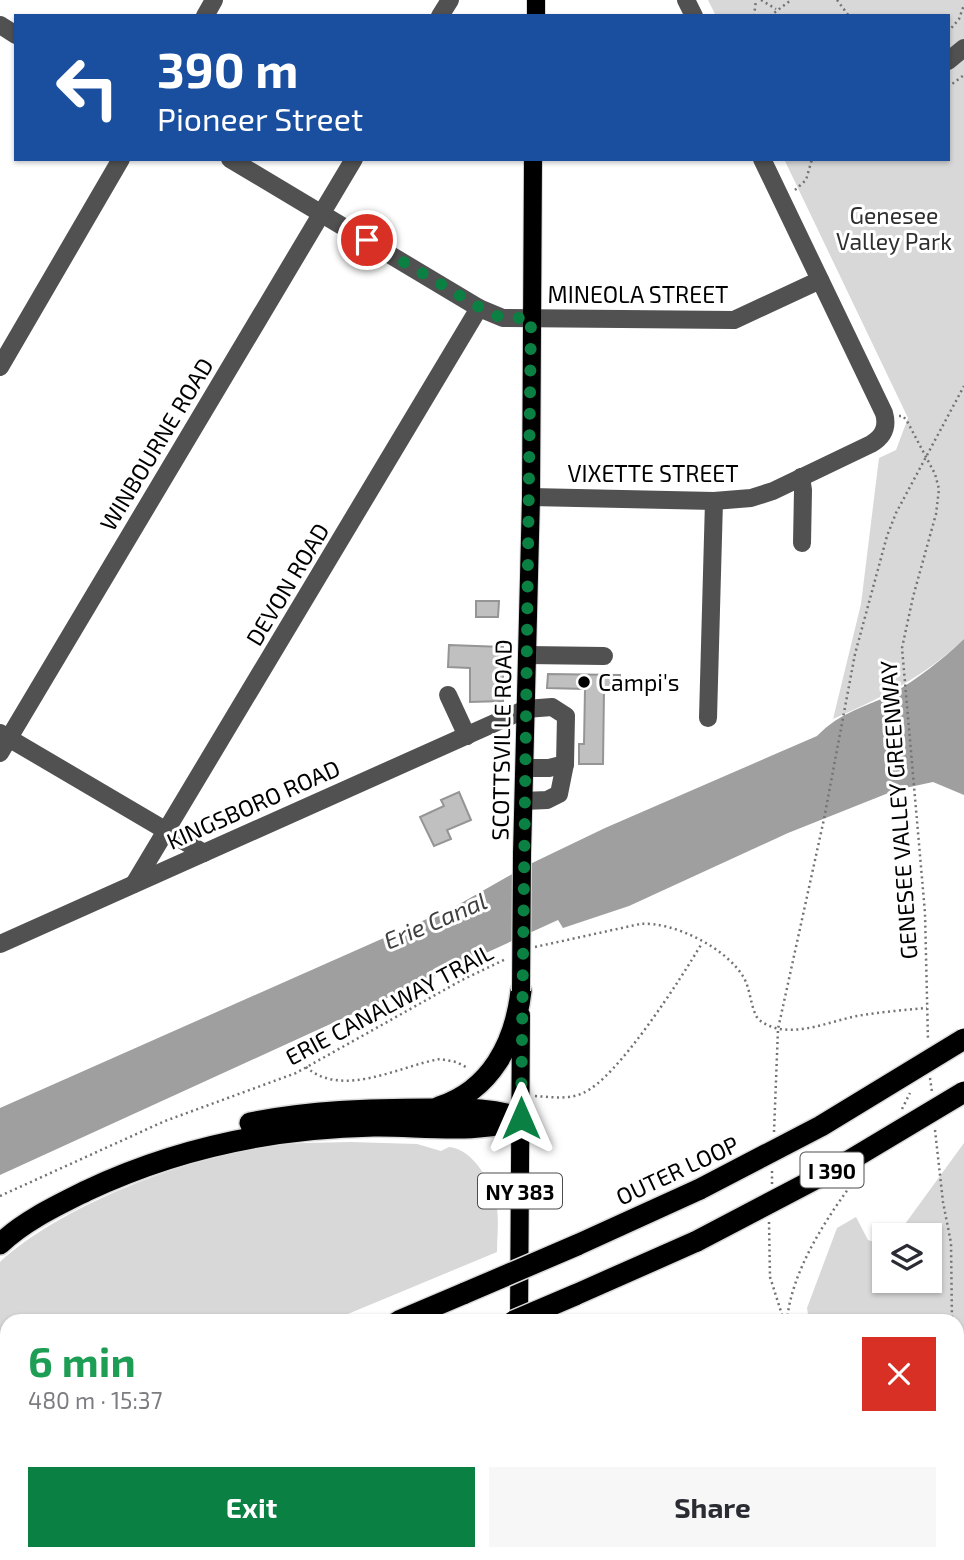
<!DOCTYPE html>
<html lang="en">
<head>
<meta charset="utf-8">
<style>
  body { margin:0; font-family:"Exo 2",sans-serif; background:#f7f7f7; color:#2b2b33; height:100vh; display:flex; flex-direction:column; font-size:26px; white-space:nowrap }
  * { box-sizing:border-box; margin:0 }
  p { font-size:23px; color:#7c7c81 }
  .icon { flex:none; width:38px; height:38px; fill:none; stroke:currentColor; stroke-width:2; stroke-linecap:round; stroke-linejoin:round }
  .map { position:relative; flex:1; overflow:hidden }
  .panel { position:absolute; left:0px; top:1314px; width:964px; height:247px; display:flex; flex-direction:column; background:#fff; border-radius:21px 21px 0 0; box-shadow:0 2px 5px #0004 }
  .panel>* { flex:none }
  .banner { position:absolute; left:14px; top:14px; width:936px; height:147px; border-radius:0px; box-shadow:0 2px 5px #0004; background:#1a4fa0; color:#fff; overflow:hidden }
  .buttons { position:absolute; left:872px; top:1223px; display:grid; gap:14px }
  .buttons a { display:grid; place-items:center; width:70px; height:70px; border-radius:0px; background:#fff; box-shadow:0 2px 5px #0004; font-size:35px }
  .pin { position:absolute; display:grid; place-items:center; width:60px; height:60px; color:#fff; margin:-30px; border:4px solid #fff; border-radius:50%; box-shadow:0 2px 7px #0007 }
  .me { position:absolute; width:77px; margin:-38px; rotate:0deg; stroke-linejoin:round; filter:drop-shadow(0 0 5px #0008) }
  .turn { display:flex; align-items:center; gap:24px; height:147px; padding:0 28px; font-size:32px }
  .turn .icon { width:91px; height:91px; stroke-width:2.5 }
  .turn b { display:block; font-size:49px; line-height:60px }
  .round { display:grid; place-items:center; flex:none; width:74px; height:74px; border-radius:0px; background:#f7f7f7 }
  .head { display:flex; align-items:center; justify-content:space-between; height:119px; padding:0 28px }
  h1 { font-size:42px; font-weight:700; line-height:52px; color:#1e9e55 }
  .button { display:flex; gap:14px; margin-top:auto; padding:14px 28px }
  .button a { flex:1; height:80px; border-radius:0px; background:#0b8043; color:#fff; font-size:28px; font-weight:700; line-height:80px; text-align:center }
  .button a+a { background:#f7f7f7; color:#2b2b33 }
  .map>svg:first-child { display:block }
  .green { fill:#d8d8d8 }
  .water { fill:#9f9f9f }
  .building { fill:#c0c0c0; stroke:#959595; stroke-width:2 }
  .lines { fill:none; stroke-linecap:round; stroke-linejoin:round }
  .major-casing { stroke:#dbdbdb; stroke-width:20 }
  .highway-casing { stroke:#dbdbdb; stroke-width:24 }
  .path { stroke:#737373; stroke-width:2.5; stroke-dasharray:2 3.5; stroke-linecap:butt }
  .minor { stroke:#515151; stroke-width:18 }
  .major { stroke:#000; stroke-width:18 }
  .highway { stroke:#000; stroke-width:21 }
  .major-bridge-casing { stroke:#dbdbdb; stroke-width:20; stroke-linecap:butt }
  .highway-bridge-casing { stroke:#dbdbdb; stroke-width:24; stroke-linecap:butt }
  .major-bridge { stroke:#000; stroke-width:18 }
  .highway-bridge { stroke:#000; stroke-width:21 }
  .route { stroke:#0b8043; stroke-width:12; stroke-dasharray:0 21.6 }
  .poi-dot { fill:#000; stroke:#fff; stroke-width:2.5 }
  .labels { text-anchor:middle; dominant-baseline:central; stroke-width:6; stroke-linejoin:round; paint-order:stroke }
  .shield { fill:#fff; stroke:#4c4c4c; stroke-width:2 }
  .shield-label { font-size:21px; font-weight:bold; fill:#000 }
  .park-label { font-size:23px; fill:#2f2f2f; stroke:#fff }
  .street-label { font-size:23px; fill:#000; stroke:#fff }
  .poi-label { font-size:23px; fill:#000; stroke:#fff; text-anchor:start }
  .water-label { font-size:24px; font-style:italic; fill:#404040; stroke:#fff }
</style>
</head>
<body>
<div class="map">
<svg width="964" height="1560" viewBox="0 0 964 1560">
  <rect width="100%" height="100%" fill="#fff"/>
  <g class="green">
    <path d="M708,0H964V639C925,676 882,698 833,719L861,604L879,458L896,450L908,418L784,159H948V16H716Z"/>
    <path d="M351,1142L417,1144L441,1151L449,1147C474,1149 494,1186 497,1208C499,1222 497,1238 497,1252L331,1321H7V1378L0,1370V1262C61,1206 178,1162 259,1147C288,1142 321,1143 351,1142Z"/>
    <path d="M964,1143V1560H832V1554H957V1321H809L807,1308L837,1228L856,1217L868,1240L884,1245V1281H929V1236L897,1235Z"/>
    <path d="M148,1554H253L256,1560H169Z"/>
    <path d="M277,1554H485L482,1560H281Z"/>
  </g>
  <path class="water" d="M964,639V795L933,782L896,790L788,833L629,906L563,928L558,920L0,1175V1108L456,906L528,865L605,828L817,736C843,710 863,709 893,693C919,678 942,660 964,639Z"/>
  <g class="building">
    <path d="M476,601H499L498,617H476Z"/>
    <path d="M449,645L503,647V701L470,702V668L448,667Z"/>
    <path d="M548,674L620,675V690H604L603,764H579V744H584L585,689L547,688Z"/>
    <path d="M459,792L471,820L447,830L451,839L434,846L420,817L444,806L441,800Z"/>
  </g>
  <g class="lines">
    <g class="major-casing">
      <g id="major">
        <path d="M536,16V0"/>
        <path d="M522,854L531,497L533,159"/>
        <path d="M519,1321L521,1015"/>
        <path d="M515,1560V1554"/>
      </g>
    </g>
    <g class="highway-casing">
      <g id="highway">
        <path d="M439,1107C491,1090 515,1043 521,991"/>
        <path d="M250,1123C310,1111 370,1109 431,1109C462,1109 492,1108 521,1118"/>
        <path d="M0,1244C24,1221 56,1206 86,1191C177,1148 273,1128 374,1126C416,1125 483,1135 521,1118"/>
        <path d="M577,1245L700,1189"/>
        <path d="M575,1295L697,1241"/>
        <path d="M399,1321L465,1293"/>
        <path d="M0,1394L7,1400"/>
        <path d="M0,1492L7,1489"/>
        <path d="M0,1542L7,1539"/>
        <path d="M113,1554L137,1560"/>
        <path d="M263,1554L266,1560"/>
        <path d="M0,1558L11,1554"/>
        <path d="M492,1560L496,1554"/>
      </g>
    </g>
    <g class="path">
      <path d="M761,0L776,9"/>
      <path d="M837,0L849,16"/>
      <path d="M754,16L756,0"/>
      <path d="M770,16L791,0"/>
      <path d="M948,32L959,19L964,5"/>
      <path d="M948,87L964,75"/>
      <path d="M795,190L806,180L812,159"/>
      <path d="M899,416H903L907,421L935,474L939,489L936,514L913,597L902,648L925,913L928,1041"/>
      <path d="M535,947L640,924C673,921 727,948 744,978C751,991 750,1006 758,1019C786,1042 826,1022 857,1016C880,1012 904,1010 927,1008"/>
      <path d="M306,1067C343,1099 399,1066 440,1059L456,1062L468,1068"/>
      <path d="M930,1078L932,1092"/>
      <path d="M535,1096C551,1097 568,1100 583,1093C617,1079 682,977 702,943"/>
      <path d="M902,1109L910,1093"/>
      <path d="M935,1130L943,1202L951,1243L952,1321"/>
      <path d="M774,1132L778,1029L824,819L855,654L887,536L896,513L964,386"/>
      <path d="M772,1184V1170"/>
      <path d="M0,1196L165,1121L296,1073L462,980L506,959"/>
      <path d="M769,1222L770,1277L784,1321"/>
      <path d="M787,1321C791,1271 828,1215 858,1176"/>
      <path d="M957,1370L964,1413"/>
      <path d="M811,1554L812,1560"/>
    </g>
    <g class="minor">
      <path d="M686,0L694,16"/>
      <path d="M205,16L214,0"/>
      <path d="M440,16L450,0"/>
      <path d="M0,25L16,35"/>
      <path d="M948,61L964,48"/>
      <path d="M230,159L479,308L503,318L734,320L820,280"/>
      <path d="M0,367L121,159"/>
      <path d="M801,477L803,490L802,543"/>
      <path d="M531,497L714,501L751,498L773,491L871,444C883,437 888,427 884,413L762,159"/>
      <path d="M527,655L604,656"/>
      <path d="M448,695L467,736"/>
      <path d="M708,718L714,501"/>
      <path d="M0,733L204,853"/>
      <path d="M0,753L354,159"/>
      <path d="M524,801L547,800L559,794L565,764"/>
      <path d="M134,884L479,308"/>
      <path d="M0,944L526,709L552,707L566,716L565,764L549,768H525"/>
      <path d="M627,1554V1558"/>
      <path d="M650,1554L654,1560"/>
      <path d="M592,1557V1554"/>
      <path d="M610,1557V1554"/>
      <path d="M565,1560V1554"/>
    </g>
    <use href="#major" class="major"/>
    <use href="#highway" class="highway"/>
    <g class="major-bridge-casing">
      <path id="major-bridge" d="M521,991L522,854"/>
    </g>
    <g class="highway-bridge-casing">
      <g id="highway-bridge">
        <path d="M700,1189L821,1126L964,1039"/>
        <path d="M697,1241L842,1165L964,1092"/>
        <path d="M465,1293L577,1245"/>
        <path d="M514,1321L575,1295"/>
      </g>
    </g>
    <use href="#major-bridge" class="major-bridge"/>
    <use href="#highway-bridge" class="highway-bridge"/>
  </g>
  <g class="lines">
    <path class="route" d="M367,240L489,313L503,318H531L521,1118"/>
  </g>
  <circle class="poi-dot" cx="584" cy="682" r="7"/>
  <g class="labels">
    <g class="shield">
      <rect x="800.5" y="1152.5" width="63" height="35" rx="5"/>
      <rect x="478" y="1173.5" width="84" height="35" rx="5"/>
    </g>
    <g class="shield-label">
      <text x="832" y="1170">I 390</text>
      <text x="520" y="1191">NY 383</text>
    </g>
    <g class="park-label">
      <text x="894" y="215">Genesee<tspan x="894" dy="26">Valley Park</tspan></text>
    </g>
    <g class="street-label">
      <text x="638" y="294">MINEOLA STREET</text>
      <text transform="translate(156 444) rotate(-59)">WINBOURNE ROAD</text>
      <text x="653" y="473">VIXETTE STREET</text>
      <text transform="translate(287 584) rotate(-59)">DEVON ROAD</text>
      <text transform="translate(501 740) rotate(-89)">SCOTTSVILLE ROAD</text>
      <text transform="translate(253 804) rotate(-24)">KINGSBORO ROAD</text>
      <text transform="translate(898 810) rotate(-94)">GENESEE VALLEY GREENWAY</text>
      <text transform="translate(389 1004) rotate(-28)">ERIE CANALWAY TRAIL</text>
      <text transform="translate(677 1170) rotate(-25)">OUTER LOOP</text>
    </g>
    <g class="poi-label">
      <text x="598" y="682">Campi's</text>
    </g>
    <g class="water-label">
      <text transform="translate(435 920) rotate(-23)">Erie Canal</text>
    </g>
  </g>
</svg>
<div class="buttons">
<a><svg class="icon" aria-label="layers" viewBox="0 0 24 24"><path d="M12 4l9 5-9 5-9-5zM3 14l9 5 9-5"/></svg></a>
</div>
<div class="pin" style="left:367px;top:240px;background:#d93025"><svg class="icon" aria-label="arrive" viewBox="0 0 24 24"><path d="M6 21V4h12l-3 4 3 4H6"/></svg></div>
<svg class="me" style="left:521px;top:1118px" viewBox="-20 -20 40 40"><path d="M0-17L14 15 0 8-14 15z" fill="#0b8043" stroke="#fff" stroke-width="4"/></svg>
<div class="banner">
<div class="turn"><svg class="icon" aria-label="left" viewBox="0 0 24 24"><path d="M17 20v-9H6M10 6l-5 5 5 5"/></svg><div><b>390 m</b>Pioneer Street</div></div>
</div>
<section class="panel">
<div class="head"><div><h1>6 min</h1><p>480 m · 15:37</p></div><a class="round" style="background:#d93025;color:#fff"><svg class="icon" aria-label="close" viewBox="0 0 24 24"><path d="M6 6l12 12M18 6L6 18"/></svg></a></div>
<div class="button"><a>Exit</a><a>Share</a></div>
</section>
</div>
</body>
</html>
